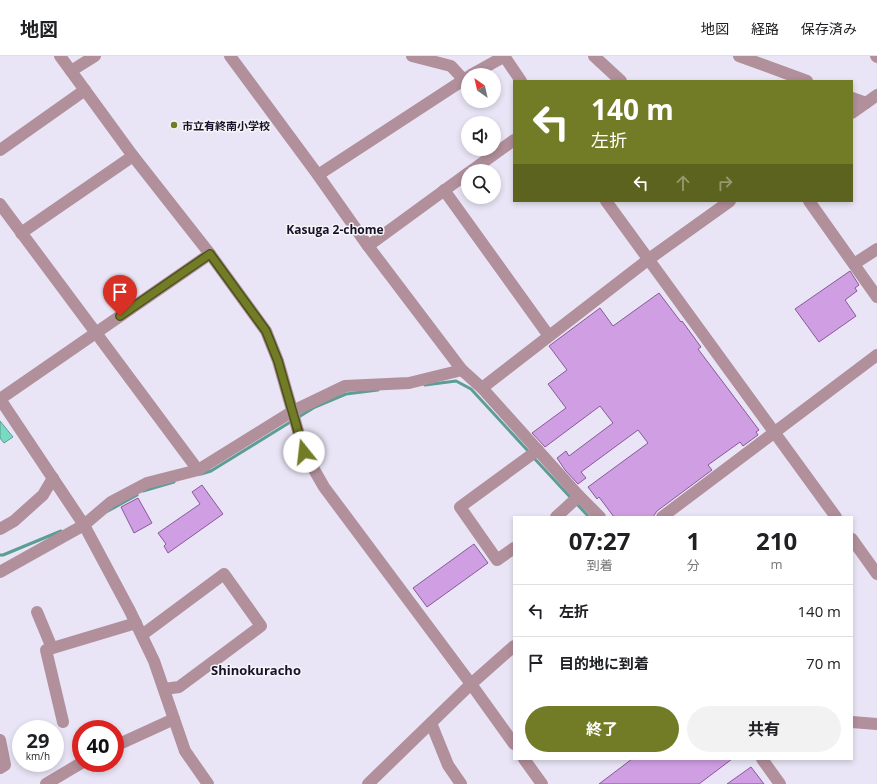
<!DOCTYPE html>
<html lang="ja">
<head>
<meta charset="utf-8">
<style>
  body { margin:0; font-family:"Open Sans","Noto Sans JP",sans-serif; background:#f2f2f2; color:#202124; height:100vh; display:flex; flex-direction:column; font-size:15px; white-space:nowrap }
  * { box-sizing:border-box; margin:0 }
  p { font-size:13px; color:#757577 }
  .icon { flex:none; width:22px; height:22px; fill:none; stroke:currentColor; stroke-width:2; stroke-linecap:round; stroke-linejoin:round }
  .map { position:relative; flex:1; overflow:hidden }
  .side { position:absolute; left:513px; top:460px; width:340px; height:244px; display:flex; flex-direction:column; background:#fff; border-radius:0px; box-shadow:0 2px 6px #0003 }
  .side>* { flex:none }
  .banner { position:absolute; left:513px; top:24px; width:340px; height:122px; border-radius:0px; box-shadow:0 2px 6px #0003; background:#727c27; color:#fff; overflow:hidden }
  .needle { width:26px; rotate:326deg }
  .fabs { position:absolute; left:461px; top:12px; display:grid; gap:8px }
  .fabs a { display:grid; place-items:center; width:40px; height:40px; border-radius:50%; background:#fff; box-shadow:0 2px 6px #0003; font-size:20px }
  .speed { position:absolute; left:12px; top:664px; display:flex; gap:8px; font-size:20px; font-weight:700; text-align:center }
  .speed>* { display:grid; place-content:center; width:52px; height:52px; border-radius:50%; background:#fff; box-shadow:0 2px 6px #0003; line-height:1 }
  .speed small { font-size:10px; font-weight:400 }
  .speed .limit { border:6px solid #d22; background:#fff; color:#111 }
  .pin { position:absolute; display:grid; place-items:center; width:34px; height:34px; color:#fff; margin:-41px -17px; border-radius:50% 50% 50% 0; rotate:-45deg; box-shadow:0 0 4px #0007 }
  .pin .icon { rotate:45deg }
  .me { position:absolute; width:44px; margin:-22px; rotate:344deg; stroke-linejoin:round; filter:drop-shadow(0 0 3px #0008) }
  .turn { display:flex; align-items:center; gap:14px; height:84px; padding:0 12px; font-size:18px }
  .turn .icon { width:52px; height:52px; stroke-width:2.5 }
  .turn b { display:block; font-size:28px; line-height:34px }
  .lanes { display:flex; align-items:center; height:38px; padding:0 12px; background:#0003; justify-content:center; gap:20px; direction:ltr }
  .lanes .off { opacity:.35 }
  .eta { display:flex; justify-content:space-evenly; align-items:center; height:68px; text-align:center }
  .eta b { font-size:24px; font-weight:700; line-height:28px }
  .button { display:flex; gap:8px; margin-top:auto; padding:8px 12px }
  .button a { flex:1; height:46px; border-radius:24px; background:#727c27; color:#fff; font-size:16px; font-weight:700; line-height:46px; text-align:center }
  .button a+a { background:#f2f2f2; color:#202124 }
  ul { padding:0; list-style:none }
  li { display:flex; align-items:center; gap:12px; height:52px; padding:0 12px; border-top:1px solid #e0e0e0 }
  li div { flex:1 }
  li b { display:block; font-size:15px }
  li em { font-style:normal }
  header { display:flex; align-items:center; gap:24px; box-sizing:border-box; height:56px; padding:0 20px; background:#fff; border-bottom:1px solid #e0e0e0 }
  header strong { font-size:19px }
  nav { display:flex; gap:22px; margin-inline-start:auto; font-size:14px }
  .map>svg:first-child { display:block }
  .water { fill:#78dac1; stroke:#5c9d94 }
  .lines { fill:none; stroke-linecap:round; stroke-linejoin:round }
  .stream { stroke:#5c9d94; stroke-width:3 }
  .building { fill:#cf9ee3; stroke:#885a9b }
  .minor { stroke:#b18f9b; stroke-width:12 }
  .route-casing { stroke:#4a5119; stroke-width:10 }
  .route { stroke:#727c27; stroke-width:7 }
  .poi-dot { fill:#727c27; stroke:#f5f5f5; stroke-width:1.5 }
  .labels { text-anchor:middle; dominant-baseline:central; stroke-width:3; stroke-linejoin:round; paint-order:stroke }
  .poi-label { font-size:11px; font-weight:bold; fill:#19102c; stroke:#f5f5f5; text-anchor:start }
  .neighbourhood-label { font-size:12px; font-weight:bold; fill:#19102c; stroke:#f5f5f5 }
  .quarter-label { font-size:13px; font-weight:bold; fill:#19102c; stroke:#f5f5f5 }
</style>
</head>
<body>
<header>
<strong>地図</strong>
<nav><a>地図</a><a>経路</a><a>保存済み</a></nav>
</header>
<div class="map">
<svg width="877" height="728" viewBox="0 0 877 728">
  <rect width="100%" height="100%" fill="#e9e5f6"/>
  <path class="water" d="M0,365L13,381L4,387L0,382Z"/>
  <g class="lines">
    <g class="stream">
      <path d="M425,329L456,325L471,333L529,396"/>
      <path d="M297,362L315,351L346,338L378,334"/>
      <path d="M533,401L571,442"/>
      <path d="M201,418L211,415L292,365"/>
      <path d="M143,435L174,426"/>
      <path d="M575,446L589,461"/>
      <path d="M108,455L137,439"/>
      <path d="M0,499H3L61,475"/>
    </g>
  </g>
  <g class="building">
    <path d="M850,215L859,229L855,232L857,235L845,244L856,260L819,286L795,253Z"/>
    <path d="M659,237L681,266L682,265L701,291L698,293L759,374L756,376L758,379L743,390L740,386L708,409L712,414L657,455L653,461H614L599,441L597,443L588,431L648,387L638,374L581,416L586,422L578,428L565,414L557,402L566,395L569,400L613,367L600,350L545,391L533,378L532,377L566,352L548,328L567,314L549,290L600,252L613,270Z"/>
    <path d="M202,429L223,458L168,497L164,490L166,488L158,477L200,448L192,436Z"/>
    <path d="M138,442L152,467L134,477L121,451Z"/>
    <path d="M474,488L488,507L427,551L413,532Z"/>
    <path d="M632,703H732L699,728H599Z"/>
    <path d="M751,711L764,728H727Z"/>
  </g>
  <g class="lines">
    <g class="minor">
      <path d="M60,0L133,100L210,198L266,275L278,305L304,396L324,431L471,628L514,688"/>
      <path d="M230,0L318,119L368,190L462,314L482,332L579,440L600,461"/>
      <path d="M412,0L451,10L463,23"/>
      <path d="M504,0L521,25"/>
      <path d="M594,0L621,25"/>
      <path d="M739,0L807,25"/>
      <path d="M876,0L877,1"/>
      <path d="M71,15L95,0"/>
      <path d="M471,19L505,0"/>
      <path d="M852,42L866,47"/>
      <path d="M852,57L877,39"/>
      <path d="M0,94L85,34"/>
      <path d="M471,115L514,84"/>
      <path d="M318,119L468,21"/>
      <path d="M444,134L549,280"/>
      <path d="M606,145L836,461"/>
      <path d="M809,145L877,241"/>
      <path d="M0,148L198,414"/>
      <path d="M21,177L133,100"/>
      <path d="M368,190L468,117"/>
      <path d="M854,208L877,193"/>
      <path d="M482,332L649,203L730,145"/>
      <path d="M0,343L84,469L130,555L154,605L185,695L208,728"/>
      <path d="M0,343L210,198"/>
      <path d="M556,461L579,440"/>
      <path d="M662,461L877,299"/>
      <path d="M0,473L14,465L43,439L53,422"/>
      <path d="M852,483L877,518"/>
      <path d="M514,492L497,504L460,451L538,394"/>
      <path d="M0,516L84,469L111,446L147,427L198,414L293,355L345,330L409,327L462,314"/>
      <path d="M37,556L52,592"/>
      <path d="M142,579L224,518L261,570L179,631L164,633"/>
      <path d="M63,666L46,594L136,567"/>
      <path d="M852,666L877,668"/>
      <path d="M431,667L448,709L461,728"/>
      <path d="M0,684L5,709L0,712"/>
      <path d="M115,690L174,663"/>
      <path d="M524,703L542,728"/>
      <path d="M762,703L780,728"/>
      <path d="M46,728L81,707"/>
      <path d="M368,728L471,628L514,590"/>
    </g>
  </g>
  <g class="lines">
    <g class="route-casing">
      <path id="route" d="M120,260L210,198L266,275L278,305L304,396"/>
    </g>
    <use href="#route" class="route"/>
  </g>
  <circle class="poi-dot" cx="174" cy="69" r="4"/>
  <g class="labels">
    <g class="poi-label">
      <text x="182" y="69">市立有終南小学校</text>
    </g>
    <g class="neighbourhood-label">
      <text x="335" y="173">Kasuga 2-chome</text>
    </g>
    <g class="quarter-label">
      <text x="256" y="614">Shinokuracho</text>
    </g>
  </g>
</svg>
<div class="fabs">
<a><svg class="needle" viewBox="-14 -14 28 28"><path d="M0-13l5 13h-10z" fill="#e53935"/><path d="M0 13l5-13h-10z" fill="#757577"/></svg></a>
<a><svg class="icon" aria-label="sound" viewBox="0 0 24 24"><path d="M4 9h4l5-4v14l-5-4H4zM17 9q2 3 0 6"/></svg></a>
<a><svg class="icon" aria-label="search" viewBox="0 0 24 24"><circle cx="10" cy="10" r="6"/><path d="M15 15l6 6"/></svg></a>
</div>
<div class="speed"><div>29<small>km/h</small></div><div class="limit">40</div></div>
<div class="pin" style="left:120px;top:260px;background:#d93025"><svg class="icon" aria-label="arrive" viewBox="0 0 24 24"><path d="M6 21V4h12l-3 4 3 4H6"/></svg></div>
<svg class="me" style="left:304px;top:396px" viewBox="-20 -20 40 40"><circle r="19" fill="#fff"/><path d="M0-13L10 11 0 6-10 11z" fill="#727c27"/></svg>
<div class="banner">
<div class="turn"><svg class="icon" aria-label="left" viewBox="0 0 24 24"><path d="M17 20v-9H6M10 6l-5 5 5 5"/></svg><div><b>140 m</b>左折</div></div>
<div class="lanes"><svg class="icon" aria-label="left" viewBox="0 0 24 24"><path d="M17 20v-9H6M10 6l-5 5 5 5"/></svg><svg class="icon off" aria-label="ahead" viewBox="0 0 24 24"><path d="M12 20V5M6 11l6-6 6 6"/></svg><svg class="icon off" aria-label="right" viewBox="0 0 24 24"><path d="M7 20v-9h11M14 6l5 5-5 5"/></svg></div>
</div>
<section class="side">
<div class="eta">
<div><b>07:27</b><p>到着</p></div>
<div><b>1</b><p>分</p></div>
<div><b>210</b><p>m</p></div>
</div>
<ul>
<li><svg class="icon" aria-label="left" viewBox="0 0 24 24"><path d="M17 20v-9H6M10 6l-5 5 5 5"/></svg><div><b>左折</b></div><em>140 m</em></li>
<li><svg class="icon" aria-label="arrive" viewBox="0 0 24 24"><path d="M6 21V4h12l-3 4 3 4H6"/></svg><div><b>目的地に到着</b></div><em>70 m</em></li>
</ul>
<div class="button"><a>終了</a><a>共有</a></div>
</section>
</div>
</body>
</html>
